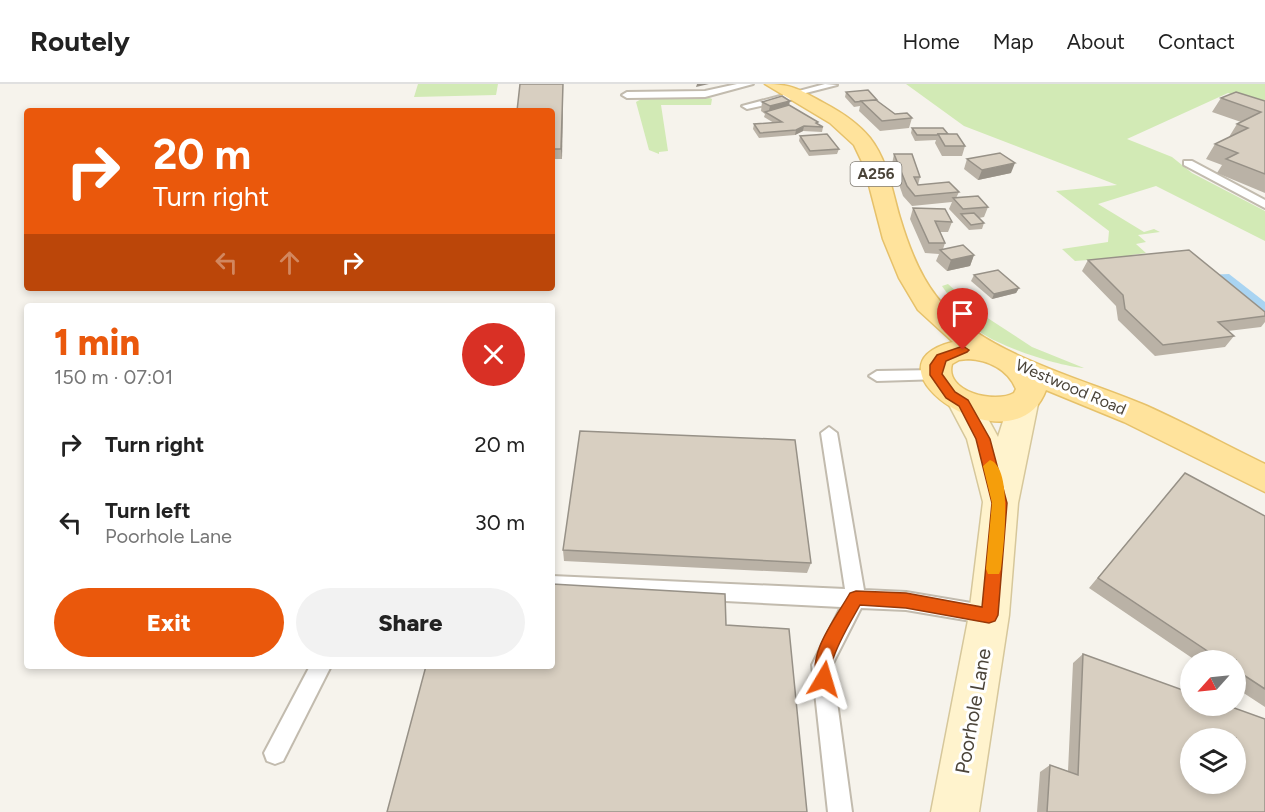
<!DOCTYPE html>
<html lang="en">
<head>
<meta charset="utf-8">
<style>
  body { margin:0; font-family:Figtree,sans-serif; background:#f2f2f2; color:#222; height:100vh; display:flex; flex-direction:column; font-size:22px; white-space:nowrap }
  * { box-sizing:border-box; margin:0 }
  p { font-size:20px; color:#767676 }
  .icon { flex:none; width:33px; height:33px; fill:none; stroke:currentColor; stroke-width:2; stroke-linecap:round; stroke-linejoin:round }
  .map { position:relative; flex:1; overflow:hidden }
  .sheet { position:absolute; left:24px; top:219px; width:531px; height:366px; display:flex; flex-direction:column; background:#fff; border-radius:6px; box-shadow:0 3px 9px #0003 }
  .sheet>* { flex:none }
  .hud { position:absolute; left:24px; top:24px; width:531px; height:183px; border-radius:6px; box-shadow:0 3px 9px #0003; background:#ea580c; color:#fff; overflow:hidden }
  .needle { width:39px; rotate:243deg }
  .buttons { position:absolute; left:1180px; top:566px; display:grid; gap:12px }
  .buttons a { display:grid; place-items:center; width:66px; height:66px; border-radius:50%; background:#fff; box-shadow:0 3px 9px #0003; font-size:30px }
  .pin { position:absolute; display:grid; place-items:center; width:51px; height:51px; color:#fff; margin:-62px -26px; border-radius:50% 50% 50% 0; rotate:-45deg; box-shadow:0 0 6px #0007 }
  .pin .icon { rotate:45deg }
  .me { position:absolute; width:66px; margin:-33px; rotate:7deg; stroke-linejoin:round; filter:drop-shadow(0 0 4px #0008) }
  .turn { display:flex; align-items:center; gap:21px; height:126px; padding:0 30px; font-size:27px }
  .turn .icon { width:78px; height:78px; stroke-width:2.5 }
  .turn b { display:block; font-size:42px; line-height:51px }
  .lanes { display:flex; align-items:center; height:57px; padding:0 30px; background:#0003; justify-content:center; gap:30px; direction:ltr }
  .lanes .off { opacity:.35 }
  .round { display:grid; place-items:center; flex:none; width:63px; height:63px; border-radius:32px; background:#f2f2f2 }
  .overview { display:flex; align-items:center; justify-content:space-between; height:102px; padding:0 30px }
  h1 { font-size:36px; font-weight:800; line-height:45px; color:#ea580c }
  .primary-button { display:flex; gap:12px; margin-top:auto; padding:12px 30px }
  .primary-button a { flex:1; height:69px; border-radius:36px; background:#ea580c; color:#fff; font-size:24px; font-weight:800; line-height:69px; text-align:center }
  .primary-button a+a { background:#f2f2f2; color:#222 }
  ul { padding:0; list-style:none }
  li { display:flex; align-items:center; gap:18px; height:78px; padding:0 30px }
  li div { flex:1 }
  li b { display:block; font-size:22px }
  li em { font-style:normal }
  header { display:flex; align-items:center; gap:36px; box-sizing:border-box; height:84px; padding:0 30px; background:#fff; border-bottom:2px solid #e0e0e0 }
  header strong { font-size:28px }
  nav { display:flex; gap:33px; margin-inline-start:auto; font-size:21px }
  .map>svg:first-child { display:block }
  .green { fill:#d2eab5 }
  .water { fill:#a9d4f2 }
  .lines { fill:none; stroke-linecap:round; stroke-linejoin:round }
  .lane-casing { stroke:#c2bbae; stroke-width:4 }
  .secondary-casing { stroke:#d6c79b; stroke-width:3 }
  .primary-casing { stroke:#e6c16a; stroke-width:3 }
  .lane { fill:#fff; fill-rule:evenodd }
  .secondary { fill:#fff3cd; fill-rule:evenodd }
  .primary { fill:#ffe39c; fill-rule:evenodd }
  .wall { fill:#bab2a6 }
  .shaded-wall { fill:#979187 }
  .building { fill:#d8cfc1; stroke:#979187; stroke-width:1.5; fill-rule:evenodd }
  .route { fill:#ea580c; stroke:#983908; stroke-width:1.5 }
  .slow { fill:#f59e0b }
  .labels { text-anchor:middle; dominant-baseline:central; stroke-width:6; stroke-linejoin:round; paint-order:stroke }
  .shield { fill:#fff; stroke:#817c74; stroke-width:1.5 }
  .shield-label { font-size:15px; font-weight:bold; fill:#4b4439 }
  .street-label { font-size:16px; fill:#4b4439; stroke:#fff }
  .near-street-label { font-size:20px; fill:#4b4439; stroke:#fff }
</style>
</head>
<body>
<header>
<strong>Routely</strong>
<nav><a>Home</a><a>Map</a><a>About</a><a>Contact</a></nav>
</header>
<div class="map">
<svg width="1265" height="728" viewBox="0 0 1265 728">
  <rect width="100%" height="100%" fill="#f6f3ec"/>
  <g class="green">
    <path d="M418,0H498L496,11L414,13Z"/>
    <path d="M906,0H1265V22L1228,9L1127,55L1172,73L1192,89L1265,127V157L1156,102L1098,120L1144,148L1154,145L1160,148L1138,151L1146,158L1136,160L1146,169L1131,171L1142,181L1101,175L1075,177L1062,165L1108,158L1109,147L1056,107L1117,101L964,42Z"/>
    <path d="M643,14H710L712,15L711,21H661L668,67L659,68V70L649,66L636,18Z"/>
    <path d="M948,200L983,231L1032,263L1084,284C1058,282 1001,263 980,248C964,237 953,218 942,202Z"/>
  </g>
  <path class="water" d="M1229,190L1265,218V229L1205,191Z"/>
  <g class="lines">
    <g class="lane-casing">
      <g id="lane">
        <path d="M737,0H753L705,13L627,14L622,11L627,8L705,7Z"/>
        <path d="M825,0L837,1L794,12L793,15L747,25L742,22Z"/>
        <path d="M1184,77H1192L1265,116V124L1184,81Z"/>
        <path d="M936,286L943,291L941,295L877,297L869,292L877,287Z"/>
        <path d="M829,343L837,349L864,506L906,508L989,522L996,525L999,531L996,537L989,540L906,526L861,524L832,581L852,728H828L812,581L841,523L552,508V492L845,505L821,349Z"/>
        <path d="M310,582H331L283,677L275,680L267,677L264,669Z"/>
      </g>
    </g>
    <g class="secondary-casing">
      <path id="secondary" d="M964,308L975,311L998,353L1011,312L1022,309L1033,312L1038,320L1018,419L1009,531L979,728H931L969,531L983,418L967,355L948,319L953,311Z"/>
    </g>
    <g class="primary-casing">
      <path id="primary" d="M765,0C793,0 800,6 824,19C841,28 858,39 870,54C888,77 892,107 900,134C908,161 919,190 936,212C980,270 1082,294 1147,322C1187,340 1226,361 1265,380V408L1124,338L1046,306C1015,390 853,282 953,258L918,226L899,194L883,155L864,82L854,61L830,39ZM968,275C988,276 1008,285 1016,305L1014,309C995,320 944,308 952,280L959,276Z"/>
    </g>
    <use href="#lane" class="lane"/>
    <use href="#secondary" class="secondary"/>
    <use href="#primary" class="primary"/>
  </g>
  <g class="wall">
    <path d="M563,0L562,75H552V27Z"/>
    <path d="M846,8L877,16V17L895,30L912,34L909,44L880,47L859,27L860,22L854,23L845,13Z"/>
    <path d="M1221,14L1265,17V109L1217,89L1222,81L1206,75L1215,60L1229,53L1237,40L1241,38L1212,28Z"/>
    <path d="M762,18L789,21L818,38V40L823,43L822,48L803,47L795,51L759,54L753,45L754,40L774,39L764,33L765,30L761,27Z"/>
    <path d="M912,44L948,50L965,62L962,72H942L935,59L936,56L915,57L911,49Z"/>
    <path d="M800,52L839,65L837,70L809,72L799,57Z"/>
    <path d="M894,70L920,93L918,101L959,108L956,114L988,123L984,133L979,134L984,139L982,145L969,146L949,125L952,118L912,122L903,112L892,80Z"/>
    <path d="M967,75L1011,89L978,96L964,85Z"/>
    <path d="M913,124L952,138L948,148H940L945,159L943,165L974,171L970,182L947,187L936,177L939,170L925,169L910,135Z"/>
    <path d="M1088,176L1265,228V238L1261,243L1228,247L1234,252L1225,263L1155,272L1118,236L1116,222L1082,187Z"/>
    <path d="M974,191L1019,204L1016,209L992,215L971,197Z"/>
    <path d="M1185,389L1265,432V623L1236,604V576H1195L1089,504Z"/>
    <path d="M563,466L811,479L807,489L564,477Z"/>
    <path d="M1083,570L1265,728H1037L1040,688L1050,681L1068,687L1073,579Z"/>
  </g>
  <g class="shaded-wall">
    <path d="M563,0L562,75L561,65Z"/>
    <path d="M697,0H709L696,3Z"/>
    <path d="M790,17L788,26L768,30L770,22Z"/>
    <path d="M804,42L803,47L795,51L796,46Z"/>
    <path d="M1015,79L1011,89L978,96L982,86Z"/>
    <path d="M974,171L970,182L947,187L951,176Z"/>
    <path d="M1019,204L1016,209L992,215L994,210Z"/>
  </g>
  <g class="building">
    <path d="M520,0H563L561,65H552V27H517Z"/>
    <path d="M868,6L877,16L855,18L846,8Z"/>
    <path d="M1236,8L1265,17V90L1226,75L1238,69L1215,60L1248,44L1237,40L1261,28L1221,14Z"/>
    <path d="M782,12L790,17L770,22L762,18Z"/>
    <path d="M876,16L895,30L907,29L912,34L882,37L861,17Z"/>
    <path d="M789,21L818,38L816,39L823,43L804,42L796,46L760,49L754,40L782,38L765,28Z"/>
    <path d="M912,44H943L948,50H938L937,51H917Z"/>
    <path d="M827,50L839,65L810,67L800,52Z"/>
    <path d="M938,50H957L965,62H945Z"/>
    <path d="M1000,69L1015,79L982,86L967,75Z"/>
    <path d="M894,70H912L920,93H914L918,101L949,98L959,108L915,112L907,102Z"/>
    <path d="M978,112L988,123L963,125L953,114Z"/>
    <path d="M913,124L945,125L952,138L935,137L945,159H929Z"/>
    <path d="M974,129L984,139L971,141L961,130Z"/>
    <path d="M963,161L974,171L951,176L940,166Z"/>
    <path d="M1189,166L1265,228V232L1218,238L1234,252L1163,261L1125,225L1123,211L1088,176Z"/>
    <path d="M998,186L1019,204L994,210L974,191Z"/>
    <path d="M580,347L795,356L811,479L563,466Z"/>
    <path d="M1185,389L1265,432V605L1236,586V576H1221L1098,494Z"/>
    <path d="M552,500L725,510L726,541L789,545L807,728H387L426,582H552Z"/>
    <path d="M1083,570L1191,609V621H1226L1265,635V728H1047L1050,681L1078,691ZM1191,654H1236V699H1191Z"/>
  </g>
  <path class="route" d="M963,262L969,266L967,268L946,277L942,290L955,308L968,316L990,355L1007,419L998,531L995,537L989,539L906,524L860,521C850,539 838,558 832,578C830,586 834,593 830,601L824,603L818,601C805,571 836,534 850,509L856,507L906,509L982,523L992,419L976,355L959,322L946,314L930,291V281L937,271Z"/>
  <path class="slow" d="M990,376C1014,384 1003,465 1001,485L999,490H988L986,485L992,419L983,382Z"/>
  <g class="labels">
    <rect class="shield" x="850.5" y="78" width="51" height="24" rx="4.5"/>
    <g class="shield-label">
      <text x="876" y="90">A256</text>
    </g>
    <g class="street-label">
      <text transform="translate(1071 303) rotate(23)">Westwood Road</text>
    </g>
    <g class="near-street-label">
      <text transform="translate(973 627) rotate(-80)">Poorhole Lane</text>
    </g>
  </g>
</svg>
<div class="buttons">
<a><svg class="needle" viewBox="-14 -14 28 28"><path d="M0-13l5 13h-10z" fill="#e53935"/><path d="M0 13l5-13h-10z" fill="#767676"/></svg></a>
<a><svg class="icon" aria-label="layers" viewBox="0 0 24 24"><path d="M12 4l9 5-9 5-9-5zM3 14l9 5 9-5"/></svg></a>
</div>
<div class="pin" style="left:963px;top:266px;background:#d93025"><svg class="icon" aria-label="arrive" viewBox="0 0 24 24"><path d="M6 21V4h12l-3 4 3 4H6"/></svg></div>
<svg class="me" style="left:824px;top:595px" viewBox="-20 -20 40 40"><path d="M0-17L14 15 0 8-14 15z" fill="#ea580c" stroke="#fff" stroke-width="4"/></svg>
<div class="hud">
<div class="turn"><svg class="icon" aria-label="right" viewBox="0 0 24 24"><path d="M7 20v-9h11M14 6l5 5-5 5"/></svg><div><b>20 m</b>Turn right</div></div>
<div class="lanes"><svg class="icon off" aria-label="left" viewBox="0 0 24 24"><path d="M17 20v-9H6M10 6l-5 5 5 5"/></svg><svg class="icon off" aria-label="ahead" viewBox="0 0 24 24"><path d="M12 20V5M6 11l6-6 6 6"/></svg><svg class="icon" aria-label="right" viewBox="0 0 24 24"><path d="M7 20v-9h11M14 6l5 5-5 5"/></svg></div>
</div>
<section class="sheet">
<div class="overview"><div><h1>1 min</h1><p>150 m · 07:01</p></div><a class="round" style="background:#d93025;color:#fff"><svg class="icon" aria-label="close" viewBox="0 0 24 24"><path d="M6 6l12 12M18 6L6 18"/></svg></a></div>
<ul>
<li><svg class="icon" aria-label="right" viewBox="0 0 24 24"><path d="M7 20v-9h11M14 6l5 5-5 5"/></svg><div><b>Turn right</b></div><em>20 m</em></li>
<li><svg class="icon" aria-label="left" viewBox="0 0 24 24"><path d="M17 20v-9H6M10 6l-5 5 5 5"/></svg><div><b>Turn left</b><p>Poorhole Lane</p></div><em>30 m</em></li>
</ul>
<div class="primary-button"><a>Exit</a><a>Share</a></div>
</section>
</div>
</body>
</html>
